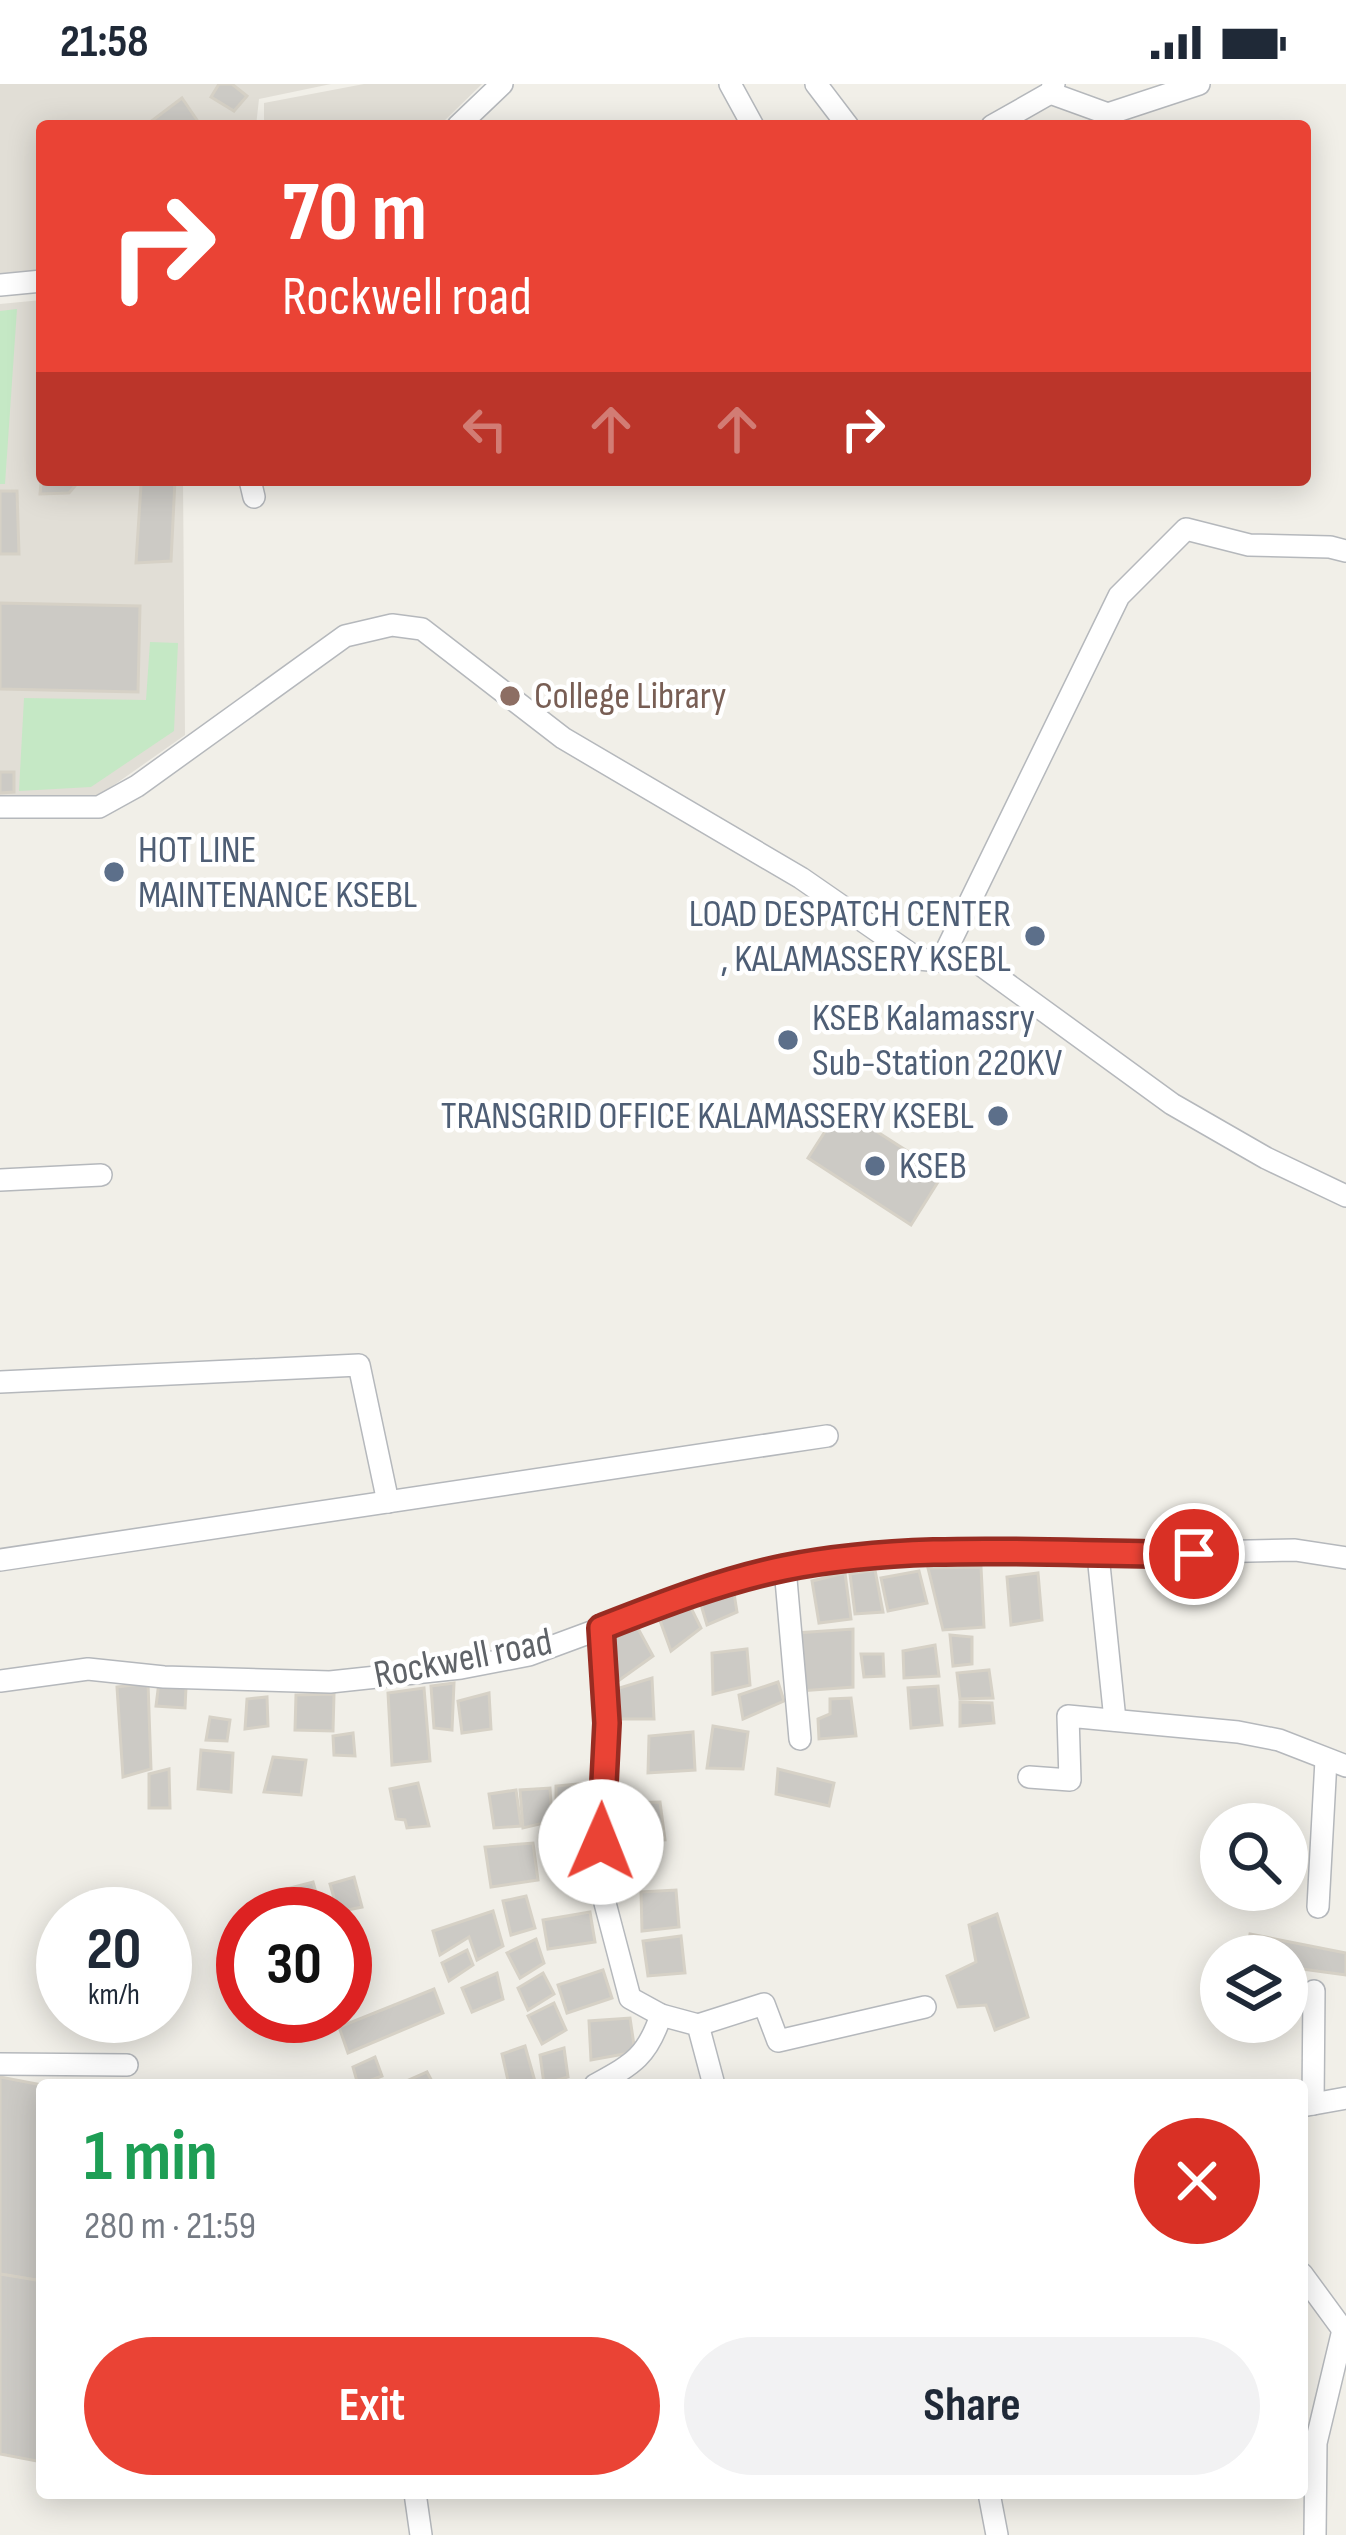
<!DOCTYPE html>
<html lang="en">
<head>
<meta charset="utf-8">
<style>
  body { margin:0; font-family:"Sofia Sans Condensed",sans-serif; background:#f2f2f3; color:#1f2937; height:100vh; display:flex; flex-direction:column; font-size:45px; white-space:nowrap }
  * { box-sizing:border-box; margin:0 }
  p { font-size:39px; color:#747a83 }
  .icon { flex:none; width:66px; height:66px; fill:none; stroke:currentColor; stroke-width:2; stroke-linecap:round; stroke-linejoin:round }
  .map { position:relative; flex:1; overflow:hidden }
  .details { position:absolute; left:36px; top:1995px; width:1272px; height:420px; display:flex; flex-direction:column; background:#fff; border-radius:12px; box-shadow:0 6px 30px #0003 }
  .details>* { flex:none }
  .top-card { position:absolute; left:36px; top:36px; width:1275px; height:366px; border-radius:12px; box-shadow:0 6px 30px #0003; background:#ea4335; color:#fff; overflow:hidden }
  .controls { position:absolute; left:1200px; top:1719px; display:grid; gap:24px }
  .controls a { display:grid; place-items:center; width:108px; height:108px; border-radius:50%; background:#fff; box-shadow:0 6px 30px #0003; font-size:60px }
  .speed { position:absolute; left:36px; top:1803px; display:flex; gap:24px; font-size:60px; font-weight:700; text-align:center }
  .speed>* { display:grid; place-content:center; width:156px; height:156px; border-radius:50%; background:#fff; box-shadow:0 6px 30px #0003; line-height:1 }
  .speed small { font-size:30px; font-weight:400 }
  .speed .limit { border:18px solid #d22; background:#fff; color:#111 }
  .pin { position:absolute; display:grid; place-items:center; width:102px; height:102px; color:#fff; margin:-51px; border:6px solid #fff; border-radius:50%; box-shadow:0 3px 12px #0007 }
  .me { position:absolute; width:132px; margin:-66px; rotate:1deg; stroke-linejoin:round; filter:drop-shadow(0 0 9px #0008) }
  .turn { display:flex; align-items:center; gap:42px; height:252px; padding:0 48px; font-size:54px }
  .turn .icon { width:156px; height:156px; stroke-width:2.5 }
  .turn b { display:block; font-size:84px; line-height:102px }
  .lanes { display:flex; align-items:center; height:114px; padding:0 48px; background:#0003; justify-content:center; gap:60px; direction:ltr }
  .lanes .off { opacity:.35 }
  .round { display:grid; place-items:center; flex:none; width:126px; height:126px; border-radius:63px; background:#f2f2f3 }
  .head { display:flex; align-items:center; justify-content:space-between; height:204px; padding:0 48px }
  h1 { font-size:72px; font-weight:700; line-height:90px; color:#1e9e55 }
  .action { display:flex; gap:24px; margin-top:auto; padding:24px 48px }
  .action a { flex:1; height:138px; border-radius:72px; background:#ea4335; color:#fff; font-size:48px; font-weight:700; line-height:138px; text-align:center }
  .action a+a { background:#f2f2f3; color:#1f2937 }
  .status { display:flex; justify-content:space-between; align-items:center; height:84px; padding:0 60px; background:#fff; direction:ltr }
  .status svg { height:33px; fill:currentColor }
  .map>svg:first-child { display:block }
  .education { fill:#e1ded6 }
  .green { fill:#c5e8c5 }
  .building { fill:#cccac5; stroke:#d6d1c6; stroke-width:3 }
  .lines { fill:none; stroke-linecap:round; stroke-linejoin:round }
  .minor-casing { stroke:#b5b8bc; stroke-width:24 }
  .minor { stroke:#fff; stroke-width:21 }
  .route-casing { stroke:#982c22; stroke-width:30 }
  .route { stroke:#ea4335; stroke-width:21 }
  .education-dot { fill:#8d6e63; stroke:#fff; stroke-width:4.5 }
  .service-dot { fill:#5c6f8a; stroke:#fff; stroke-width:4.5 }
  .labels { text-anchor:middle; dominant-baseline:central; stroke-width:9; stroke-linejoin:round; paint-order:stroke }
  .education-label { font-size:39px; fill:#785e54; stroke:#fff; text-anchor:start }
  .service-label { font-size:39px; fill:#4e5e75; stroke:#fff; text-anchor:start }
  .street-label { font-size:39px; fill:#5f6368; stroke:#fff }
</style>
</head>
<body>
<div class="status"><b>21:58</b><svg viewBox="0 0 49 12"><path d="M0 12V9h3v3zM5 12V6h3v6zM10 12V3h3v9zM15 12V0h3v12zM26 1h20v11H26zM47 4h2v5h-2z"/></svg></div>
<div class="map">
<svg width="1346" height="2451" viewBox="0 0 1346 2451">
  <rect width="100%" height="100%" fill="#f1efe8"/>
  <g class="education">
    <path d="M0,0H331L259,15L256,42H42V187L0,190Z"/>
    <path d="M364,0H482L439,42H264V19Z"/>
    <path d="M42,216V396H183L185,651L97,713L0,715V220Z"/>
  </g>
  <g class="green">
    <path d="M17,225L5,400H0V227Z"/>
    <path d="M150,558L178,559L174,647L91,703L19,707L24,614L146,616Z"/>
  </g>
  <g class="building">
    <path d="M219,0H232L247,12L234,27L211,13Z"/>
    <path d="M182,14L201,42H145Z"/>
    <path d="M42,386V396H80L69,409L40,410Z"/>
    <path d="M137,396H175L171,477L136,479L141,401Z"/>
    <path d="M0,407H17L19,470H0Z"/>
    <path d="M0,519L140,522L138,608L0,605Z"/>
    <path d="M0,688H14V708L0,709Z"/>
    <path d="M840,1024L943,1090L911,1141L808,1074Z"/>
    <path d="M981,1483L984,1543L943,1546L928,1484Z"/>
    <path d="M875,1486L883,1528L855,1530L850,1490Z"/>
    <path d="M919,1487L927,1519L888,1527L881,1494Z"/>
    <path d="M845,1489L851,1535L819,1539L812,1497Z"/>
    <path d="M1038,1489L1042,1536L1011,1541L1007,1493Z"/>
    <path d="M733,1503L737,1528L707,1541L699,1514Z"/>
    <path d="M688,1518L701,1544L671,1567L658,1531Z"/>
    <path d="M635,1539L653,1572L611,1602L606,1549Z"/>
    <path d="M853,1545V1603L800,1607L796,1549Z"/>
    <path d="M950,1551L972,1553V1580L953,1582Z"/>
    <path d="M935,1561L939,1592L904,1594L903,1567Z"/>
    <path d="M747,1565L750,1601L713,1610L712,1569Z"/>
    <path d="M861,1570H883L884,1592L864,1593Z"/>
    <path d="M989,1586L993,1614L960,1615L957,1589Z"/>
    <path d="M652,1594L654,1635H617L616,1605Z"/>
    <path d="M159,1598L186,1603L185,1624L156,1622Z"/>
    <path d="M778,1598L784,1617L743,1635L739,1611Z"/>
    <path d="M148,1599L151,1685L123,1693L117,1603Z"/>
    <path d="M454,1599L452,1646L434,1644L431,1602Z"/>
    <path d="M938,1602L942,1641L911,1644L908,1604Z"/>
    <path d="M424,1604L430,1677L392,1681L388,1609Z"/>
    <path d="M489,1609L491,1645L462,1649L458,1617Z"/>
    <path d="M334,1610L333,1647L295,1646L296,1611Z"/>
    <path d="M267,1613L268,1642L245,1645L247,1615Z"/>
    <path d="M851,1614L856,1652L819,1655L818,1635L830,1630V1615Z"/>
    <path d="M960,1618L992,1619L994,1639L960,1642Z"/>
    <path d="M210,1633L230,1636L227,1657L206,1656Z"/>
    <path d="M713,1642L748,1648L743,1685L707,1684Z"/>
    <path d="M693,1648L695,1686L648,1689L649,1652Z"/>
    <path d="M353,1649L355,1672L334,1671L333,1652Z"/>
    <path d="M201,1666L233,1669L231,1708L198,1705Z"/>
    <path d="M273,1673L306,1676L301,1711L264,1708Z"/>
    <path d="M169,1685L170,1724H149V1690Z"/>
    <path d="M778,1685L834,1699L829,1722L776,1710Z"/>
    <path d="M418,1699L429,1742L407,1744L405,1736L396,1735L390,1705Z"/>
    <path d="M589,1699V1744L556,1743V1702Z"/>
    <path d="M550,1704L552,1737L523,1744L520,1706Z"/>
    <path d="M516,1706L521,1742L494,1744L489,1710Z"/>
    <path d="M660,1718L665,1756L628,1759V1719Z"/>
    <path d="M588,1753L589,1791H550L548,1755Z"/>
    <path d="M533,1759L538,1796L491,1803L485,1763Z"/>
    <path d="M354,1793L362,1823L338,1828L330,1800Z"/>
    <path d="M313,1798L322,1830H294L286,1805Z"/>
    <path d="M676,1806L679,1843L642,1847L641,1808Z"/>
    <path d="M526,1812L535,1844L511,1851L503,1817Z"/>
    <path d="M493,1827L503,1862L477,1876L469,1853L440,1871L433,1847Z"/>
    <path d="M590,1828L595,1858L548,1865L543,1836Z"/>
    <path d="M997,1830L1028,1933L995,1946L986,1921L958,1923L947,1892L976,1878L969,1841Z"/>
    <path d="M1250,1850L1346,1869V1891L1287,1883V1872H1246Z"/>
    <path d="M681,1852L685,1889L648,1892L643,1857Z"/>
    <path d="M536,1855L544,1879L520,1894L507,1869Z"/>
    <path d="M467,1866L473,1881L449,1897L442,1879Z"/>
    <path d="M243,1876V1920L231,1880Z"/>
    <path d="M603,1886L612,1914L567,1929L558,1901Z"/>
    <path d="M497,1889L503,1915L472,1928L462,1904Z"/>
    <path d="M543,1889L554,1910L528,1926L518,1904Z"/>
    <path d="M434,1905L443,1929L348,1969L339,1943Z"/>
    <path d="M554,1919L566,1946L542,1960L528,1932Z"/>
    <path d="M630,1934L635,1968L591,1976L589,1937Z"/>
    <path d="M525,1962L536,2001H509L502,1970Z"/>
    <path d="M564,1964L568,1993L544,2000L540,1971Z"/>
    <path d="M375,1973L382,1992L358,2001L353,1983Z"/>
    <path d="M427,1988L434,2001H403L402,1999Z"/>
    <path d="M0,1993L42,2001V2197L0,2190Z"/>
    <path d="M0,2190L42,2197V2378L0,2370Z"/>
  </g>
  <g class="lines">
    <g class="minor-casing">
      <g id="minor">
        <path d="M730,0L753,42"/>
        <path d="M816,0L848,42"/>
        <path d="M1050,9L1108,30L1199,0"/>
        <path d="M458,42L502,0"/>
        <path d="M992,42L1050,9L1054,0"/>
        <path d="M0,201L42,197"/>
        <path d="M250,396L254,413"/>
        <path d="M0,723H99L137,702L345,552L392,541L422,545L563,654L801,794L918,875L952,878L970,873L1172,1020L1266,1074L1346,1112"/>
        <path d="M941,877L1119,512L1186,445L1249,461L1330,463L1346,467"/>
        <path d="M0,1096L101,1091"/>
        <path d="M0,1298L359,1281L388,1418"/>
        <path d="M1098,1471L1115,1636"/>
        <path d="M0,1476L827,1352"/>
        <path d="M785,1484L800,1655"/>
        <path d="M601,1544L607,1639L601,1758L605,1819L630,1914L661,1931L698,1941L714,2001"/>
        <path d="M0,1597L88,1585L164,1593L330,1598L461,1584L529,1571L713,1503L785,1484L933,1467L1077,1471L1295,1466L1346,1474"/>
        <path d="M1029,1693L1070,1696L1068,1632L1238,1648L1279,1656L1346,1682"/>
        <path d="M1318,1823L1326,1676"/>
        <path d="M698,1941L764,1920L778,1957L925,1923"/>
        <path d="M0,1980L127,1981"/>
        <path d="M595,2001C633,1980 647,1973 661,1931"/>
        <path d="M1313,2020L1314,1907"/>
        <path d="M1302,2022L1346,2014"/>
        <path d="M1302,2190L1346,2250"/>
        <path d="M415,2409L421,2451"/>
        <path d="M989,2409L997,2451"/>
        <path d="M1315,2451L1316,2359L1343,2246"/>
      </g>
    </g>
    <use href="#minor" class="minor"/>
  </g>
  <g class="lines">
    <g class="route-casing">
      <path id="route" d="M601,1758L607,1639L601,1544C660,1521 721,1497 784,1484C919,1457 1058,1471 1194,1470"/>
    </g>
    <use href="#route" class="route"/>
  </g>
  <circle class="education-dot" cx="510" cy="612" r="12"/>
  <g class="service-dot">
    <circle cx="114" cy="788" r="12"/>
    <circle cx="1035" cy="852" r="12"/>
    <circle cx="788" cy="956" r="12"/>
    <circle cx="998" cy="1032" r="12"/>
    <circle cx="875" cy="1082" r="12"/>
  </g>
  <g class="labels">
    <g class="education-label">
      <text x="534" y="612">College Library</text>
    </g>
    <g class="service-label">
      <text x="138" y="766">HOT LINE<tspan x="138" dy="45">MAINTENANCE KSEBL</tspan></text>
      <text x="1011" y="830" text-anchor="end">LOAD DESPATCH CENTER<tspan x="1011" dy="45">, KALAMASSERY KSEBL</tspan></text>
      <text x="812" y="934">KSEB Kalamassry<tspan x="812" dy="45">Sub-Station 220KV</tspan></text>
      <text x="974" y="1032" text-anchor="end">TRANSGRID OFFICE KALAMASSERY KSEBL</text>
      <text x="899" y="1082">KSEB</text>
    </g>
    <g class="street-label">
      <text transform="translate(463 1575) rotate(-11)">Rockwell road</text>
    </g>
  </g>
</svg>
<div class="controls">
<a><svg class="icon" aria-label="search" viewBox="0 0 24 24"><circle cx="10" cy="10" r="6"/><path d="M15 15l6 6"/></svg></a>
<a><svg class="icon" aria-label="layers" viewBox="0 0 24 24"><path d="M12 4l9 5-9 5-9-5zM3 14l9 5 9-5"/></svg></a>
</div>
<div class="speed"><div>20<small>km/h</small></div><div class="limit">30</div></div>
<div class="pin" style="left:1194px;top:1470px;background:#d93025"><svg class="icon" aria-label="arrive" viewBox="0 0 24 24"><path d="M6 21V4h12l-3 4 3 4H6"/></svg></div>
<svg class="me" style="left:601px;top:1758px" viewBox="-20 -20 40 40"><circle r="19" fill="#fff"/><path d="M0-13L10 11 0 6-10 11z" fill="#ea4335"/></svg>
<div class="top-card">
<div class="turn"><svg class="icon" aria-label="right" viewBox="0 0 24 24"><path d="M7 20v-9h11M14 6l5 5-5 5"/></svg><div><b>70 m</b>Rockwell road</div></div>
<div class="lanes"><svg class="icon off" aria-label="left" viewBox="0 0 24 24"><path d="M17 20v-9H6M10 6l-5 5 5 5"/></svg><svg class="icon off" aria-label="ahead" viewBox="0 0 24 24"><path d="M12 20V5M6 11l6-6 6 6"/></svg><svg class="icon off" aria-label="ahead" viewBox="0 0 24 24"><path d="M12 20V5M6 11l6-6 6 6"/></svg><svg class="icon" aria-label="right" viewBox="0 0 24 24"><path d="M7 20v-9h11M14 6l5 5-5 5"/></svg></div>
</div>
<section class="details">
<div class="head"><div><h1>1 min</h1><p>280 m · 21:59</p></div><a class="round" style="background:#d93025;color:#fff"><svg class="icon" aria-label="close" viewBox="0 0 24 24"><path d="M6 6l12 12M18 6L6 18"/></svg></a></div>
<div class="action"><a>Exit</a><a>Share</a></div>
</section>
</div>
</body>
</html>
